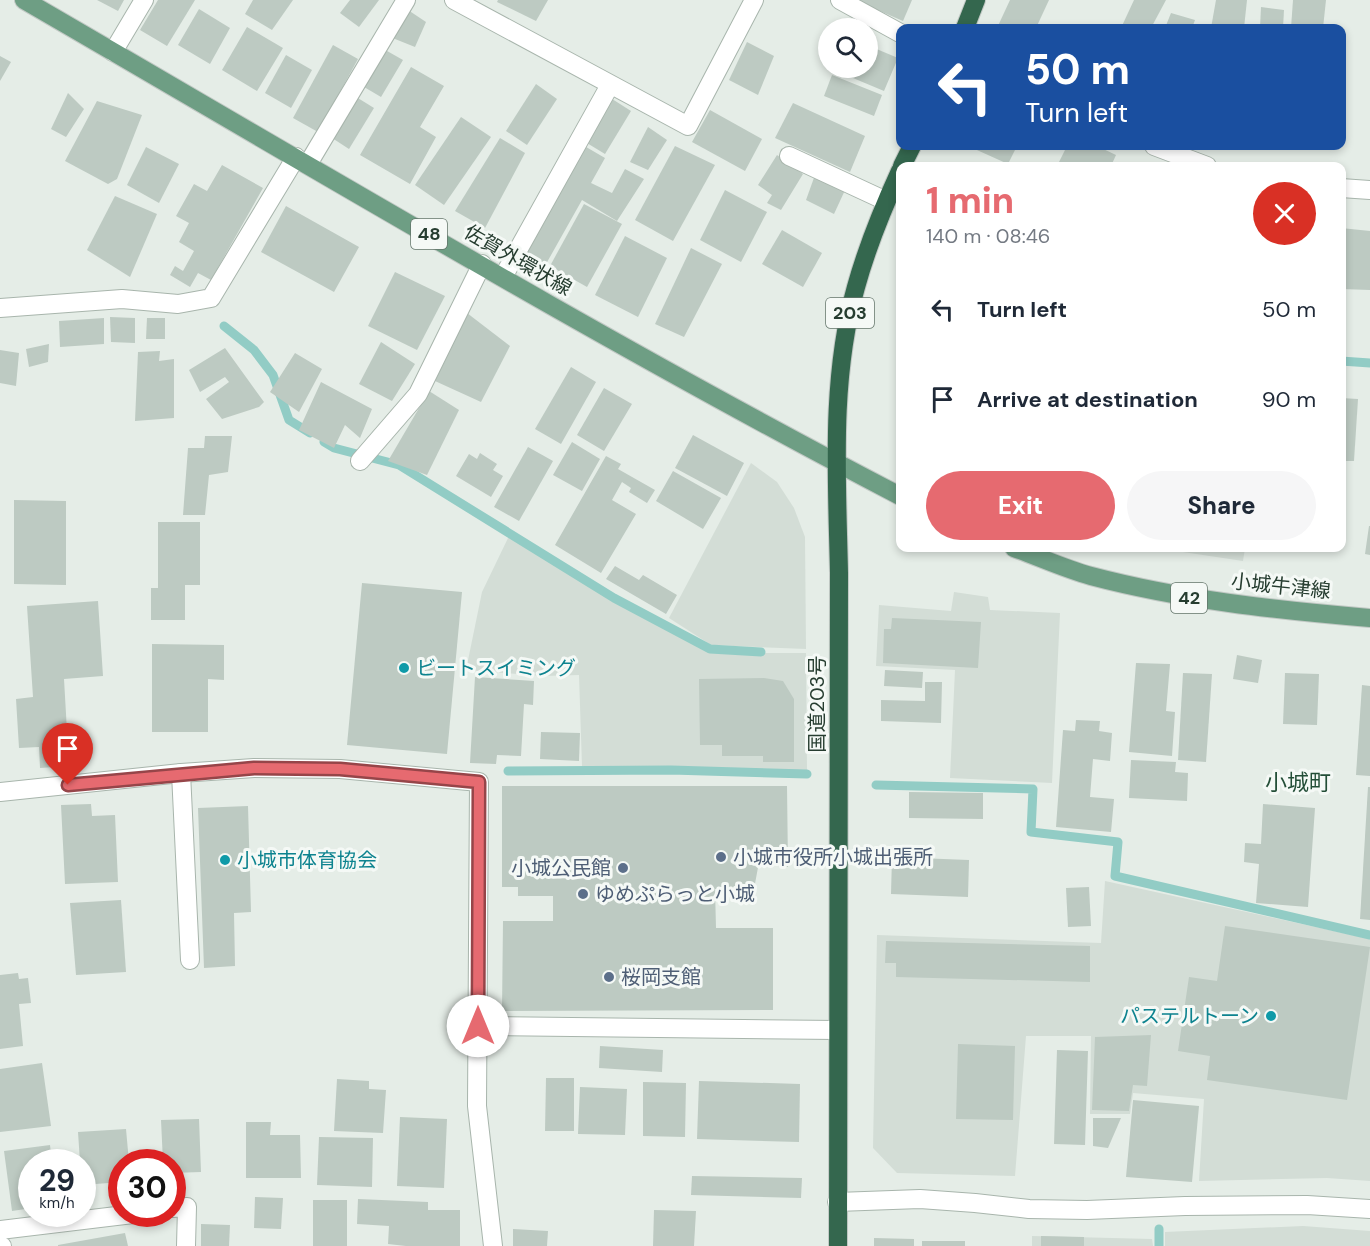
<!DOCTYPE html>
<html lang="en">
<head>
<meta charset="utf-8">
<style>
  body { margin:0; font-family:"DM Sans","Noto Sans JP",sans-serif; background:#f6f6f7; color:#1f2937; height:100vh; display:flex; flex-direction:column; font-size:22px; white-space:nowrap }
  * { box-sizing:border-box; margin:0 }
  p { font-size:20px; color:#747a83 }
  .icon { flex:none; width:33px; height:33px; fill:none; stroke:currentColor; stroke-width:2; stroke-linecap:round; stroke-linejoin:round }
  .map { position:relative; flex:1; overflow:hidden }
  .panel { position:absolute; left:896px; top:162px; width:450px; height:390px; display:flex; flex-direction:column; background:#fff; border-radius:12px; box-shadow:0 3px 9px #0003 }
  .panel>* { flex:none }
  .banner { position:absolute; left:896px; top:24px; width:450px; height:126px; border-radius:12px; box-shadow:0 3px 9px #0003; background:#1a4fa0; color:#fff; overflow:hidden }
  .controls { position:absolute; left:818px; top:18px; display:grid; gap:12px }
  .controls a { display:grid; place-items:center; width:60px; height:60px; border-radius:50%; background:#fff; box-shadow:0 3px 9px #0003; font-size:30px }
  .speed { position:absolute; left:18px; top:1149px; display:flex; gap:12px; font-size:30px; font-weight:700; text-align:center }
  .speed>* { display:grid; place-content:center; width:78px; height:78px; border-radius:50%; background:#fff; box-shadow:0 3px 9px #0003; line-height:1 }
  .speed small { font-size:15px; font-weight:400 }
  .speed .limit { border:9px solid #d22; background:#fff; color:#111 }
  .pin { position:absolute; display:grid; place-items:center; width:51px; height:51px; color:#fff; margin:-62px -26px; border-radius:50% 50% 50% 0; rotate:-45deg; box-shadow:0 0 6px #0007 }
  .pin .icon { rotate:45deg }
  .me { position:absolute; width:66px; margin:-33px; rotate:0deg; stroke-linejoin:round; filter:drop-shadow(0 0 4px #0008) }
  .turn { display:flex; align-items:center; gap:21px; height:126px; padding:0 30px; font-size:27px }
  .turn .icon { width:78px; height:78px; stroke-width:2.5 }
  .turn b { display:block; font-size:42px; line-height:51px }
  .round { display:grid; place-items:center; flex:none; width:63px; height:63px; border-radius:32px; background:#f6f6f7 }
  .overview { display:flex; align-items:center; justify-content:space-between; height:102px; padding:0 30px }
  h1 { font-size:36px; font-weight:800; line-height:45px; color:#e66a70 }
  .primary-button { display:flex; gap:12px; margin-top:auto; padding:12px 30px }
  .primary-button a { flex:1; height:69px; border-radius:36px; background:#e66a70; color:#fff; font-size:24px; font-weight:800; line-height:69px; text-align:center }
  .primary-button a+a { background:#f6f6f7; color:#1f2937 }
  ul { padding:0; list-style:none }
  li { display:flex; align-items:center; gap:18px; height:90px; padding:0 30px }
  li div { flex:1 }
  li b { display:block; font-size:22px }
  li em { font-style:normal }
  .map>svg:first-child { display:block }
  .built { fill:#d3ddd6 }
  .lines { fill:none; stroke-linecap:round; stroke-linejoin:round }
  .stream { stroke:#92ccc5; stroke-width:9 }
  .building { fill:#bdcac2 }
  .minor-casing { stroke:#a8b5ac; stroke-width:20 }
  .major-casing { stroke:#c2c9c5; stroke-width:20 }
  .highway-casing { stroke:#c2c9c5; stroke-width:20 }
  .minor { stroke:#fff; stroke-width:18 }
  .major { stroke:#6e9e84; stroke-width:18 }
  .highway { stroke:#34674e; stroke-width:18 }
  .route-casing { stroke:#964549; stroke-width:15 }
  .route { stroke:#e66a70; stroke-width:10 }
  .culture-dot { fill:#0f9aa8; stroke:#f5f9f6; stroke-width:2 }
  .service-dot { fill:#5c6f8a; stroke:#f5f9f6; stroke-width:2 }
  .labels { text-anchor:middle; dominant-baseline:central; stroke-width:6; stroke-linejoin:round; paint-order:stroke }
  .shield { fill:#f5f9f6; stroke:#64756b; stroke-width:1.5 }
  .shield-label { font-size:18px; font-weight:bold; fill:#263d30 }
  .street-label { font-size:20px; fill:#263d30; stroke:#f5f9f6 }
  .culture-label { font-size:20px; fill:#0d838f; stroke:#f5f9f6; text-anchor:start }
  .service-label { font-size:20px; fill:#4e5e75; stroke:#f5f9f6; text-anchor:start }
  .quarter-label { font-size:22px; fill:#234e37; stroke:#f5f9f6 }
</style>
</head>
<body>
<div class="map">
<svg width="1370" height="1246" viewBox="0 0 1370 1246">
  <rect width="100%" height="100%" fill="#e5ede7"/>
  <g class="built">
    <path d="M751,463L777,482L794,508L805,537L806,649L711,645L669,618Z"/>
    <path d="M509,536L614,602L711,653H806L807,771L671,766H582L579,675L543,676L466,670L482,592Z"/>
    <path d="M1156,548H1245L1243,561Z"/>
    <path d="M954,592L988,597L990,610L1060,613L1052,783L950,778L955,670L876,666L879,605L951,611Z"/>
    <path d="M1105,881L1370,939V1181L1327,1178L1199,1181L1204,1099L1133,1093L1130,1114H1090L1091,1036H1026L1015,1176L897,1173L873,1148L877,935L1101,943Z"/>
    <path d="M1303,1226L1370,1231V1246H1165V1232Z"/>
    <path d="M1032,1236L1152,1239L1153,1246H1032Z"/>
  </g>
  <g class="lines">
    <g class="stream">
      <path d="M224,326L254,350L273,375L289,420L310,433"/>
      <path d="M1341,361L1370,363"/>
      <path d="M324,442L334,448L399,465L614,598L710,649L761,652"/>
      <path d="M508,771L671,770L807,774"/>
      <path d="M876,785L1033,789L1031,832L1118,842L1115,876L1370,935"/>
      <path d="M1159,1229V1246"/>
    </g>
  </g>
  <g class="building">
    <path d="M97,0H124L118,11Z"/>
    <path d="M158,0H195L167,46L140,30Z"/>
    <path d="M253,0H293L272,30L245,14Z"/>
    <path d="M350,0H379L359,27L340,13Z"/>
    <path d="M498,0H548L536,21L497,2Z"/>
    <path d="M860,0H912L903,21L859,2Z"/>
    <path d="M1010,0H1049L1036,28H997Z"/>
    <path d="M1134,0H1166L1151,28H1121Z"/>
    <path d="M1216,0H1247L1244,28H1211Z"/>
    <path d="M1293,0H1326L1323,28H1291Z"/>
    <path d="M399,4L426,22L415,47L385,35Z"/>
    <path d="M1261,7L1284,10L1283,28H1260Z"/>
    <path d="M199,9L230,28L210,64L178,45Z"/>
    <path d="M1171,13L1195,20L1192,28H1165Z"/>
    <path d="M247,27L283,48L257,91L222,70Z"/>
    <path d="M747,42L774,56L758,95L729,80Z"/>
    <path d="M333,45L358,59L318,132L293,118Z"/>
    <path d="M867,45L898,58L884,91L829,68H867Z"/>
    <path d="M380,47L403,60L381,97L359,84Z"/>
    <path d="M286,55L312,70L291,108L265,93Z"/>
    <path d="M0,56L11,62L0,81Z"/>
    <path d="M411,67L444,86L420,127L436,137L410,184L360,155Z"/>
    <path d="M832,75L882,95L874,116L824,96Z"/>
    <path d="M536,84L557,99L527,145L506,131Z"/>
    <path d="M68,93L84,109L66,137L51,129Z"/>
    <path d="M353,95L374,108L349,149L329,136Z"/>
    <path d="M609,97L631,111L605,154L582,140Z"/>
    <path d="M97,101L142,115L117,179L108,184L65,161Z"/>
    <path d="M793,103L865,136L850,172L775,138Z"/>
    <path d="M710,110L762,139L745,171L692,142Z"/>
    <path d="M461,117L491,137L444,205L415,185Z"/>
    <path d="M648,127L667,140L648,170L630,162Z"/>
    <path d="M500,138L525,153L485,228L455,211Z"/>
    <path d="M581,144L605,158L591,183L612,193L625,169L644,179L617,221L582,200L546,264L522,251Z"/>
    <path d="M675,146L715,165L673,241L635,220Z"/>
    <path d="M968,146H1017L1008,164Z"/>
    <path d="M1067,146H1097L1116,155L1111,166H1057Z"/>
    <path d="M146,147L179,164L159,203L127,185Z"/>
    <path d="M777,155L803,174L781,210L767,203L772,195L758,185Z"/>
    <path d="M222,165L263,188L211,280L198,273L190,287L170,275L175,266L183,271L194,251L179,242L189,223L176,216L194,184L207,191Z"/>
    <path d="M815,175L846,188L834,214L806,200Z"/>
    <path d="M725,190L767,212L741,262L700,240Z"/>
    <path d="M115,196L157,214L130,277L87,250Z"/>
    <path d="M584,204L622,224L587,287L550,266Z"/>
    <path d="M286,206L359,247L334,292L261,252Z"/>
    <path d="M1341,228L1370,231V290L1341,289Z"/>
    <path d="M782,230L822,253L803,287L762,264Z"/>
    <path d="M625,236L667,258L638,317L595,295Z"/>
    <path d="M691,248L722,264L684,337L655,324Z"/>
    <path d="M395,272L445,296L417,350L368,326Z"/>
    <path d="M467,313L510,346L481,402L435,381Z"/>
    <path d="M110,317L135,318V343L111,342Z"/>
    <path d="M104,318V344L60,347L59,321Z"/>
    <path d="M147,318H165V339H146Z"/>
    <path d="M381,342L415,364L392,401L359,384Z"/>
    <path d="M49,344L48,362L29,367L26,349Z"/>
    <path d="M225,348L264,402L259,407L222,419L206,399L229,382L225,377L200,392L189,370Z"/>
    <path d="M0,350L19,353L16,386L0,383Z"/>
    <path d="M160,351L159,361L174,359V418L135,421L138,352Z"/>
    <path d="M295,353L322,369L299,412L270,392Z"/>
    <path d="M571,367L596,382L561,444L535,429Z"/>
    <path d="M321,382L372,409L360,438L345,425L334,448L299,430Z"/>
    <path d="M604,388L632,404L604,451L577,435Z"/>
    <path d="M429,391L459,410L427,475L388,461Z"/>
    <path d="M1341,398L1358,399L1354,461H1341Z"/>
    <path d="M693,435L744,463L727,496L675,468Z"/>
    <path d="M205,436H232L228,472L209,475L205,515H183L188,448H204Z"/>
    <path d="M572,442L600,459L582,491L553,475Z"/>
    <path d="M528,447L553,461L519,521L494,507Z"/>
    <path d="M480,453L497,464L493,470L503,476L491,497L456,476L469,454L477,459Z"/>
    <path d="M606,456L621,464L618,469L655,490L647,503L629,492L631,488L622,482L612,500L636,514L601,573L555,545Z"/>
    <path d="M673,471L721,498L703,529L656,501Z"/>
    <path d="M1341,494H1346L1343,529H1341Z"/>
    <path d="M14,500L66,501V585L14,584Z"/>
    <path d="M158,522H200V585H185V620H151V588H158Z"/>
    <path d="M1369,526H1370V555L1365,554Z"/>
    <path d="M615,566L639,580L643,575L677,595L666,614L606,579Z"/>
    <path d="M362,583L462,592L447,754L347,745Z"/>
    <path d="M98,601L103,676L64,679L69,766L40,768L39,747L19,748L16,699L33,697L27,606Z"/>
    <path d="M892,618L981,622L978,668L883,663L884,629H891Z"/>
    <path d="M152,644L224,645V680L208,679V732H152Z"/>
    <path d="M1237,655L1262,660L1258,683L1233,679Z"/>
    <path d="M1136,663L1170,664L1166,711L1175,712L1172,756L1129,752Z"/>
    <path d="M885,670L923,672L922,688L884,686Z"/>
    <path d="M1183,673L1212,674L1206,762L1178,760Z"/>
    <path d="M1285,673L1319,674L1317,725L1283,724Z"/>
    <path d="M475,677L534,681L533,705L524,704L521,756L497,755L496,764L470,763Z"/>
    <path d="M764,678L783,681L794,699V762H763V756H722V745H700L699,679Z"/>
    <path d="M925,682H942L941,723L881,721V700L925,701Z"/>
    <path d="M1362,685L1370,686V776L1356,775Z"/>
    <path d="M1076,720L1100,721L1099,731L1112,733L1110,761L1093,759L1090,797L1114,799L1111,832L1056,827L1063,730L1075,731Z"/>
    <path d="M541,732L580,733L579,761L540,759Z"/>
    <path d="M1131,760L1176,762L1175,772L1188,773L1187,801L1129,798Z"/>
    <path d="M502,786H787L788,867L759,862L754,889H715L716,928H773V1010L502,1011L503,921H553V896H518V887H502Z"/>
    <path d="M1368,787H1370V920L1360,919Z"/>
    <path d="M909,792L983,793V819L909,818Z"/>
    <path d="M91,804L92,816L115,815L118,882L65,884L61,805Z"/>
    <path d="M1263,804L1315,808L1308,907L1256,903L1259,864L1244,862L1245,843L1261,844Z"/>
    <path d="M248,806L251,912L234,913L235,966L204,968L198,808Z"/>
    <path d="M892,857L969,860L968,897L891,894Z"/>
    <path d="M1089,887L1091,926L1068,927L1066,888Z"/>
    <path d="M121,900L126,972L76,975L70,903Z"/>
    <path d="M1225,926L1370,947L1347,1100L1207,1080L1210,1056L1178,1051L1189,977L1217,981Z"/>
    <path d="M886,941L1090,946V982L896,977V963H885Z"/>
    <path d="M18,973L19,979L28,978L31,1003L19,1004L23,1046L0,1049V975Z"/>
    <path d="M1151,1035L1147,1086L1133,1085L1129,1111L1092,1110L1095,1037Z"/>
    <path d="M958,1044L1015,1046L1013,1120L956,1119Z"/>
    <path d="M600,1046L663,1050L662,1072L599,1068Z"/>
    <path d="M1057,1050L1088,1051L1085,1145L1054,1144Z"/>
    <path d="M42,1063L51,1126L0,1132V1069Z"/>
    <path d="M546,1078H574V1131H545Z"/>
    <path d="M337,1079L369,1081V1089L386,1090L383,1133L334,1131Z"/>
    <path d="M699,1081L800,1084L799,1142L697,1139Z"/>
    <path d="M643,1082L686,1083L685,1137L643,1136Z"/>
    <path d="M580,1087L627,1089L625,1135L578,1134Z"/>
    <path d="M1133,1100L1199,1106L1192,1182L1126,1177Z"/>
    <path d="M400,1117L447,1119L444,1188L397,1186Z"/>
    <path d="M1093,1118H1121L1108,1148L1093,1146Z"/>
    <path d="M199,1119L201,1172L172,1173V1162H163L161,1120Z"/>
    <path d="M246,1122H271L270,1135H300L301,1178H246Z"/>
    <path d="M126,1129L129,1162H122V1182L82,1185V1162H80L78,1132Z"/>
    <path d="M319,1137L373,1138L372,1187L317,1185Z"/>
    <path d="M50,1145L52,1162H32V1208L12,1211L4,1151Z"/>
    <path d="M692,1176L802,1178L801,1198L691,1195Z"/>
    <path d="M255,1197L283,1198L281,1229L254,1228Z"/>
    <path d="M358,1199L428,1202V1210H460V1246H406L388,1244L389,1226L357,1224Z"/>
    <rect x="313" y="1200" width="34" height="46"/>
    <path d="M654,1210L696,1211L694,1246H653Z"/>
    <path d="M201,1224L230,1225L229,1246H201Z"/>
    <path d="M513,1229L548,1231L547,1246H513Z"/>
    <path d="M125,1233L128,1246H58V1245Z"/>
    <path d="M1041,1236L1084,1237V1246H1041Z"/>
    <path d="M874,1238L914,1239V1246H874Z"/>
    <rect x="922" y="1241" width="43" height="5"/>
  </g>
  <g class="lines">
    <g class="minor-casing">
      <g id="minor">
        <path d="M454,0L688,126L754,0"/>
        <path d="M840,0L900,33"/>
        <path d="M113,52L144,0"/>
        <path d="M1154,146L1207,166"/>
        <path d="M789,156L886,201"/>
        <path d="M308,164L406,0"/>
        <path d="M1341,188L1370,190"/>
        <path d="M503,277L610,85"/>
        <path d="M0,308L122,299L178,304L211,298L296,157"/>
        <path d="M360,461L418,394L482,264"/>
        <path d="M181,773L190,960"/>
        <path d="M0,792L181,773L254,768L340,769L479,782L477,1106L493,1246"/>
        <path d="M478,1026L837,1030"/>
        <path d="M837,1202L920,1199L975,1203L1029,1209L1087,1210L1185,1206L1307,1205L1370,1209"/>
        <path d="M172,1208L187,1207L186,1246"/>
        <path d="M0,1230L133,1214"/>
        <path d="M1,1246H2"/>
      </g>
    </g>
    <g class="major-casing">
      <g id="major">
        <path d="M24,0C314,168 602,341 900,496"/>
        <path d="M1014,548C1039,557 1065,569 1091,576C1182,600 1276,610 1370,618"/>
      </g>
    </g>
    <g class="highway-casing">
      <g id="highway">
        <path d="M965,28L976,0"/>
        <path d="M902,166L912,146"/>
        <path d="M838,1246L839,573C837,478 830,379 856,287C867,247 883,208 900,171"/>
      </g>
    </g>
    <use href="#minor" class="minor"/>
    <use href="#major" class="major"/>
    <use href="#highway" class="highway"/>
  </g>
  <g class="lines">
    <g class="route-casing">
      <path id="route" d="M68,785L254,768L340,769L479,782L478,1026"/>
    </g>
    <use href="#route" class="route"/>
  </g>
  <g class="culture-dot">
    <circle cx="404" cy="668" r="6"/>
    <circle cx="225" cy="860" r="6"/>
    <circle cx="1271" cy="1016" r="6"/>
  </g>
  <g class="service-dot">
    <circle cx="721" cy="857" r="6"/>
    <circle cx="623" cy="868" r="6"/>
    <circle cx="583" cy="894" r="6"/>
    <circle cx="609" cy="977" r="6"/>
  </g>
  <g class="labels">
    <g class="shield">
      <rect x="411" y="219" width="36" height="30" rx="4.5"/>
      <rect x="826" y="298" width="48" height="30" rx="4.5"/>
      <rect x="1171" y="583" width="36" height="30" rx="4.5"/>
    </g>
    <g class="shield-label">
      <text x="429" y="234">48</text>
      <text x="850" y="313">203</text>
      <text x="1189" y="598">42</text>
    </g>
    <g class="street-label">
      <text transform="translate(518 260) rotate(30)">佐賀外環状線</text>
      <text transform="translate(1281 586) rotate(6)">小城牛津線</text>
      <text transform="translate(817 704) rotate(-90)">国道203号</text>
    </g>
    <g class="culture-label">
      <text x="416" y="668">ビートスイミング</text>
      <text x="237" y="860">小城市体育協会</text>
      <text x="1259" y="1016" text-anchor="end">パステルトーン</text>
    </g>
    <g class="service-label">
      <text x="733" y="857">小城市役所小城出張所</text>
      <text x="611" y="868" text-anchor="end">小城公民館</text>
      <text x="595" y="894">ゆめぷらっと小城</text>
      <text x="621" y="977">桜岡支館</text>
    </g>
    <g class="quarter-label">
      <text x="1298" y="782">小城町</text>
    </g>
  </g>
</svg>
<div class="controls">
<a><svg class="icon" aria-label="search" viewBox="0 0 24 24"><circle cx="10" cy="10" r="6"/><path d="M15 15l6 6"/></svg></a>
</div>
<div class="speed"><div>29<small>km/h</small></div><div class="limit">30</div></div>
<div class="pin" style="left:68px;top:785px;background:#d93025"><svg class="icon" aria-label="arrive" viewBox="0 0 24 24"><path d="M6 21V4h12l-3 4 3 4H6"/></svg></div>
<svg class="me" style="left:478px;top:1026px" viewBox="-20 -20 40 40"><circle r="19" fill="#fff"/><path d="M0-13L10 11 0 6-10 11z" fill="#e66a70"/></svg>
<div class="banner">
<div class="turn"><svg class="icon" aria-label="left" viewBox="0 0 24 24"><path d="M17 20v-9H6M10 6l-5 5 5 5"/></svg><div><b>50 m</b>Turn left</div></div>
</div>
<section class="panel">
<div class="overview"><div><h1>1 min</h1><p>140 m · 08:46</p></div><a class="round" style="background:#d93025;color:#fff"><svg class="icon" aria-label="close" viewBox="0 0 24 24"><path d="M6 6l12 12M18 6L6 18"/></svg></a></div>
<ul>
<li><svg class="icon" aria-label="left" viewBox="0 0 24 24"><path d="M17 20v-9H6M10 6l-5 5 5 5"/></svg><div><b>Turn left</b></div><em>50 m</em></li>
<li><svg class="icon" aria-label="arrive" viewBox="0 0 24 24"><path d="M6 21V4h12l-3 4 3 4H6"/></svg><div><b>Arrive at destination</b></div><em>90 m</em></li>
</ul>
<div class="primary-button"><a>Exit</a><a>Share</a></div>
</section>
</div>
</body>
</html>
